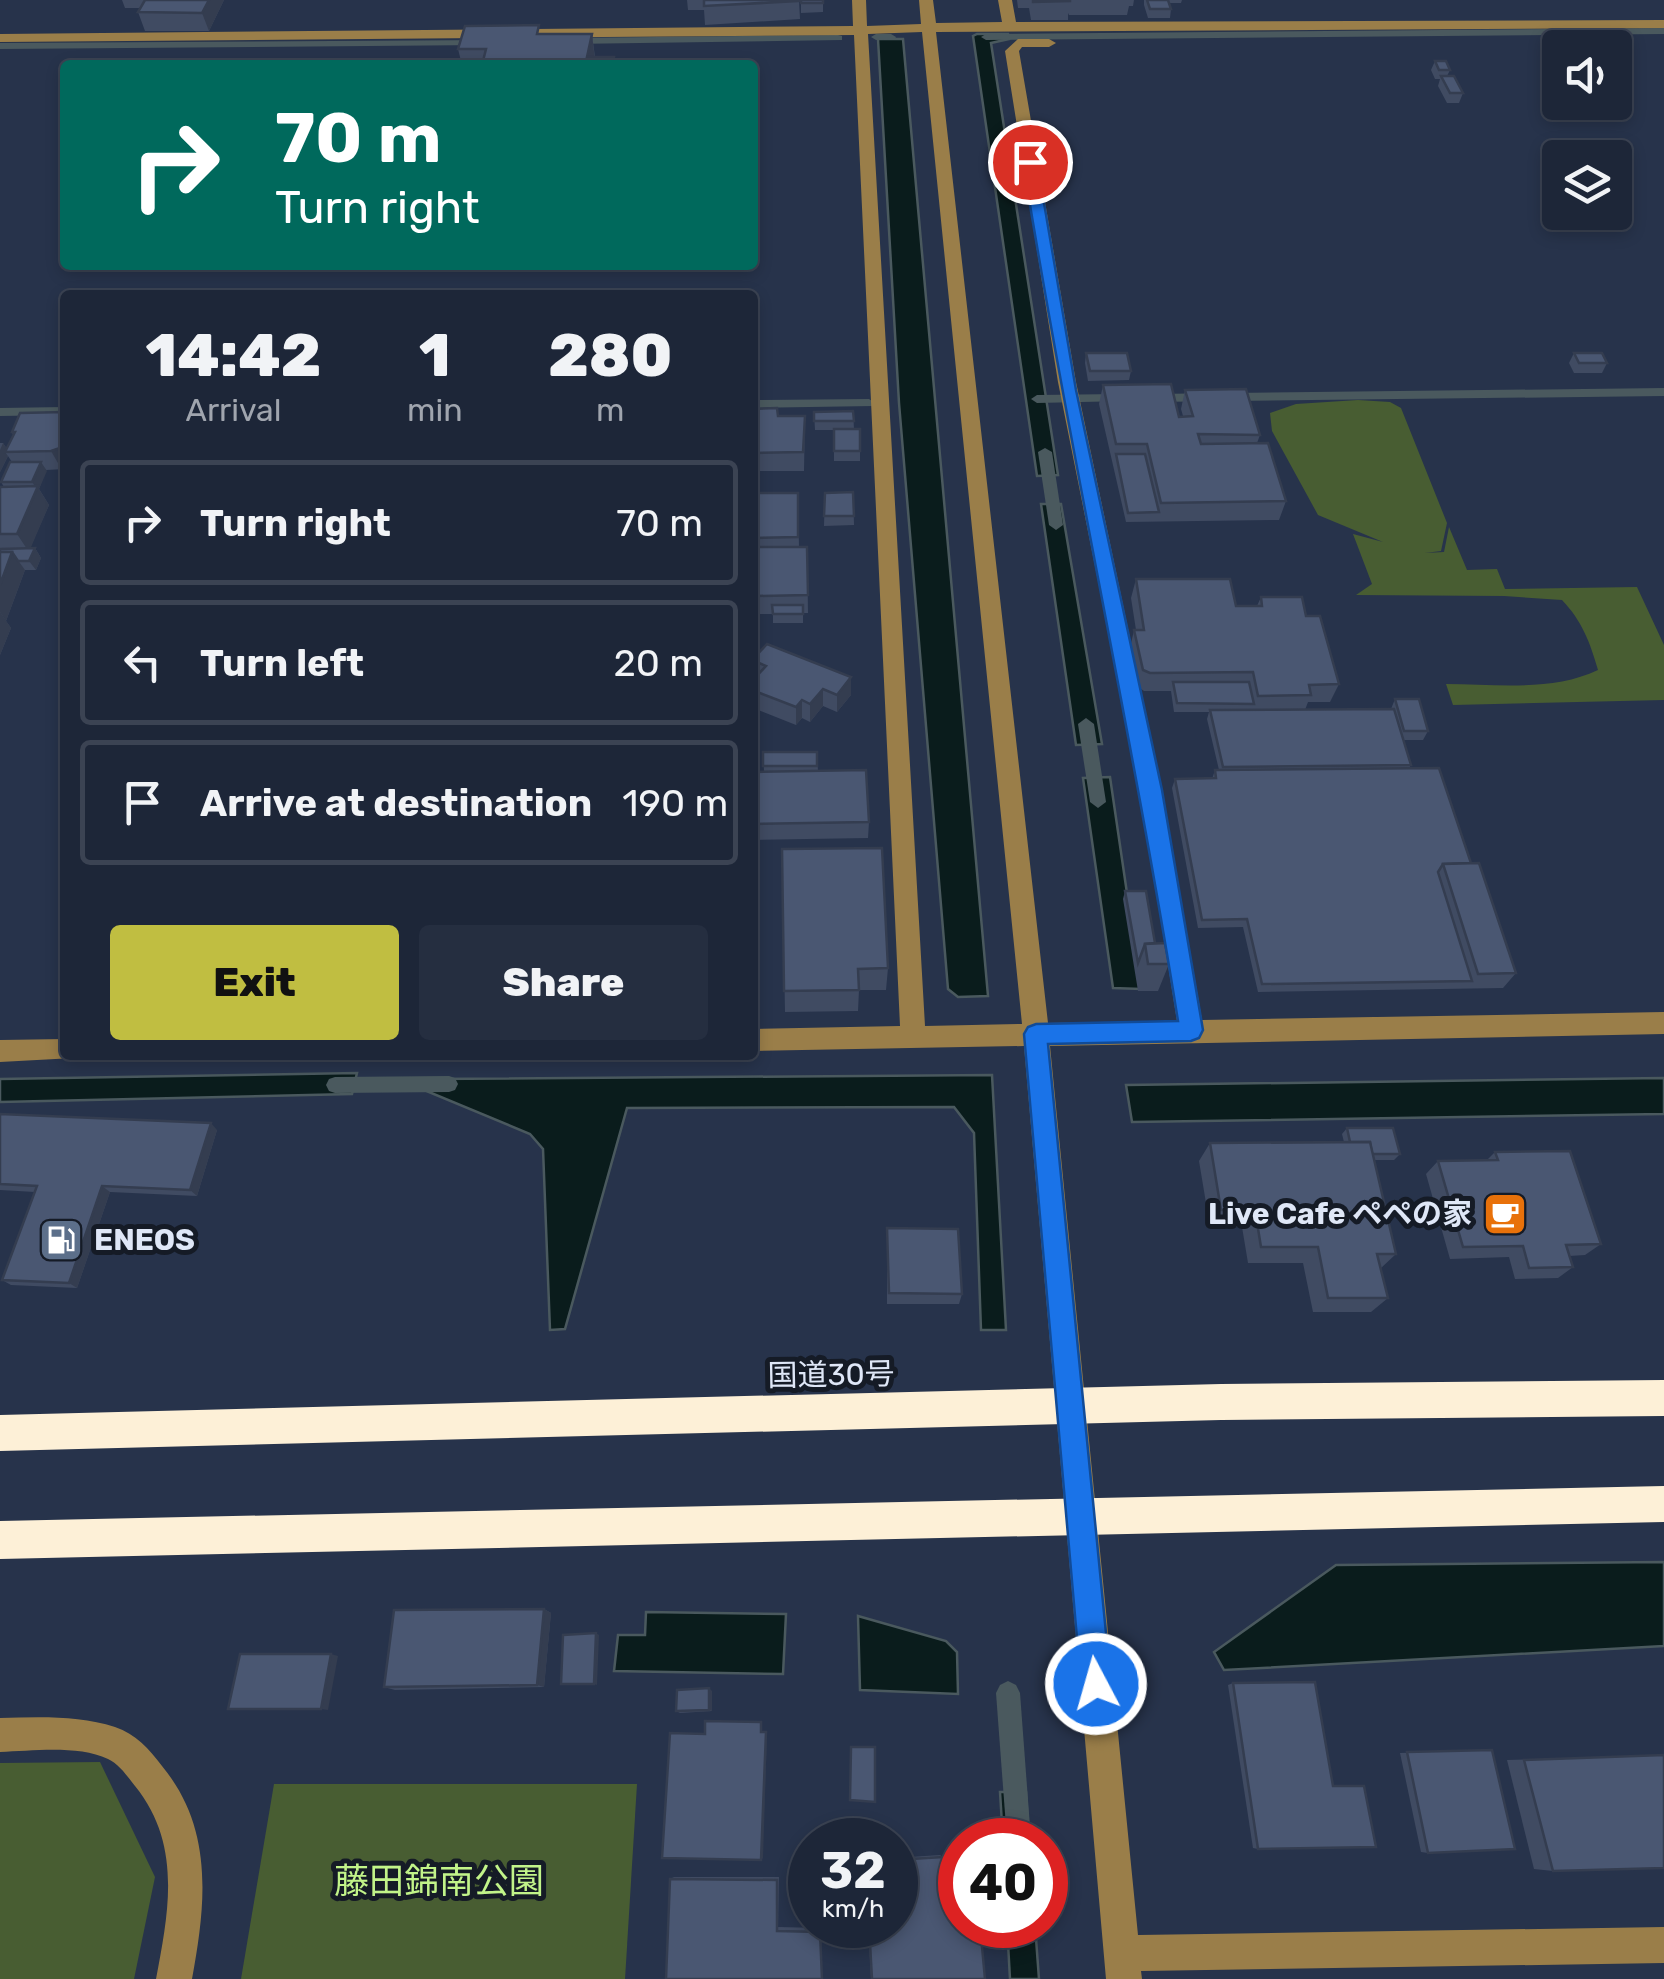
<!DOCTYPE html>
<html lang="en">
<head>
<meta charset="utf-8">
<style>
  body { margin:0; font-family:Rubik,"Noto Sans JP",sans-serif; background:#252e40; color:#f1f3f6; height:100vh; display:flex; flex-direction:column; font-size:38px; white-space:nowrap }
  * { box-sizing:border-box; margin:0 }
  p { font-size:32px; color:#a0a5ae }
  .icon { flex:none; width:55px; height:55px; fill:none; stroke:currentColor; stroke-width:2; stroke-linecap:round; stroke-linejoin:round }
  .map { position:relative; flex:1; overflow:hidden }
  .drawer { position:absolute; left:60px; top:290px; width:698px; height:770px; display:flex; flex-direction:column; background:#1d2638; border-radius:10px; box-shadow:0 5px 15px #0003,0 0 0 2px #3b4353 }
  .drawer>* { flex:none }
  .guide { position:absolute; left:60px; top:60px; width:698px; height:210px; border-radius:10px; box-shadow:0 5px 15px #0003,0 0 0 2px #3b4353; background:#00695c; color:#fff; overflow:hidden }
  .tools { position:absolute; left:1542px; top:30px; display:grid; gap:20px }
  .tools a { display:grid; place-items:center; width:90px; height:90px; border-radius:10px; background:#1d2638; box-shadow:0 5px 15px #0003,0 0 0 2px #3b4353; font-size:50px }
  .speed { position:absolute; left:788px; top:1818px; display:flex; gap:20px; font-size:50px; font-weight:700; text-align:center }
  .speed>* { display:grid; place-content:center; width:130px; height:130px; border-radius:50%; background:#1d2638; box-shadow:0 5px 15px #0003,0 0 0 2px #3b4353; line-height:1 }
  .speed small { font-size:25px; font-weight:400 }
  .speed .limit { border:15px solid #d22; background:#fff; color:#111 }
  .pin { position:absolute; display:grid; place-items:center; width:85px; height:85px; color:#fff; margin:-42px; border:5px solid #fff; border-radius:50%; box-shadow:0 2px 10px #0007 }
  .me { position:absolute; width:110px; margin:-55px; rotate:354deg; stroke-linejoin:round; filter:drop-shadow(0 0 8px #0008) }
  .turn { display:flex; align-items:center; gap:35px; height:210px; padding:0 50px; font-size:45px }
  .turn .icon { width:130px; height:130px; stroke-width:2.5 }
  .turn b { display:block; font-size:70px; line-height:85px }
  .eta { display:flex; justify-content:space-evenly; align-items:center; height:170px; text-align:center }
  .eta b { font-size:60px; font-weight:800; line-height:70px }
  .button { display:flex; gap:20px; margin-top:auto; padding:20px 50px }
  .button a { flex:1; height:115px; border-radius:10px; background:#c0be41; color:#111; font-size:40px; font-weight:800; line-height:115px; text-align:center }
  .button a+a { background:#252e40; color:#f1f3f6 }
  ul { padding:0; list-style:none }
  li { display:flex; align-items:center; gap:30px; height:125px; margin:0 20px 15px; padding:0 30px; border:5px solid #3b4353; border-radius:10px }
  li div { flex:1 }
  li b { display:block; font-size:38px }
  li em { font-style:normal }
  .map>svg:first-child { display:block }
  .green { fill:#485d32 }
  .water { fill:#0a1c1c; stroke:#4a595e; stroke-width:2.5 }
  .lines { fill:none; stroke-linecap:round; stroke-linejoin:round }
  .stream { fill:#4a595e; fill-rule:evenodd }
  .minor { fill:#9a7e49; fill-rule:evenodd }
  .highway { fill:#fdf0d7; fill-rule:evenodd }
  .wall { fill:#404b62 }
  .shaded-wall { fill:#343d50 }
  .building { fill:#4a5772; stroke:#343d50; stroke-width:2.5 }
  .route { fill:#1a73e8; stroke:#114b97; stroke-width:2.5 }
  .labels { text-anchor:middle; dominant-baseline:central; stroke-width:10; stroke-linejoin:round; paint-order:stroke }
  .poi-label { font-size:30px; font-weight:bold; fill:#dfe7f7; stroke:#151b26; text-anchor:end }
  .street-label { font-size:30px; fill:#dfe7f7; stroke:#151b26 }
  .near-park-label { font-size:35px; fill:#c2f489; stroke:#151b26 }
</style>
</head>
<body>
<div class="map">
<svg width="1664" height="1979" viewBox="0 0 1664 1979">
  <rect width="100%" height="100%" fill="#27334b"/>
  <g class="green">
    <path d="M1358,400L1390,402L1401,408L1447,523L1441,551L1425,553L1444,552L1449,527L1467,570L1497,569L1505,589L1637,587L1664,645V700L1453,705L1446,684C1495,684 1552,692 1598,670C1590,642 1582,621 1562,600L1504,596L1356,595L1372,584L1353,534L1383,542L1318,515L1272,431L1270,413L1296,404Z"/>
    <path d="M100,1762L155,1877L134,1979H0V1763Z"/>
    <path d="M274,1784H637L625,1979H241Z"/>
  </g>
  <g class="water">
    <path d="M977,34H1008L1009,39L991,43L1058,475L1037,476L973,36Z"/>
    <path d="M878,39H903L988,996L958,997L948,989L899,403Z"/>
    <path d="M1041,504H1061L1102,744L1076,745Z"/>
    <path d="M1110,777L1141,989L1113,988L1083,778Z"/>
    <path d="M357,1073L352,1094L0,1102V1079Z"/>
    <path d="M992,1075L1006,1330H981L974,1133L954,1107L627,1108L565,1329L550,1330L543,1149L530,1134L424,1090L427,1079Z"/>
    <path d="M1664,1078V1114L1132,1122L1126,1085Z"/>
    <path d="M1664,1562V1646L1224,1670L1214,1652L1336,1565Z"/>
    <path d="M646,1612L786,1614L783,1674L614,1671L618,1635H645Z"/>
    <path d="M858,1616L946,1641L957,1652L958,1694L860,1690Z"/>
    <path d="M1000,1792H1026L1029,1840H1003Z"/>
    <path d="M1007,1925H1035L1039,1979H1010Z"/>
  </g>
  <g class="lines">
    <g class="stream">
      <path d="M1664,28V34L986,40L981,37L986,34Z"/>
      <path d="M891,34L896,37L895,39L876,40L871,37L876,34Z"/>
      <path d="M838,35L842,36V40L570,44L565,41L570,38Z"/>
      <path d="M488,40L489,42L484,45L0,49V43Z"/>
      <path d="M1664,388V396L1152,402L1146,398L1152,394Z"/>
      <path d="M1121,394L1126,395V401L1037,403L1031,399L1037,395Z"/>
      <path d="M869,399L875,403L874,406L752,408V400Z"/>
      <path d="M65,407V415L0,416V408Z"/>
      <path d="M1045,448L1052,452L1063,525L1056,530L1049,525L1038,452Z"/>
      <path d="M1086,718L1094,724L1106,802L1098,808L1090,802L1078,724Z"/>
      <path d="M449,1076L455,1078L458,1084L455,1090L449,1092L335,1093L329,1091L326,1085L329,1079L335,1077Z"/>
      <path d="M1008,1681L1016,1685L1020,1693L1031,1840H1007L996,1693L1000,1685Z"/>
    </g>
    <g class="minor">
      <path d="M852,0H866L867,26L921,24L919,0H933L936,23L1002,22L998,0H1012L1016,22L1664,20V28L936,32L1048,1023L1177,1021L1140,790L1058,382L1005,51L1018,39H1049L1056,43L1049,47H1022L1019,51L1076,382L1162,790L1202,1020L1664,1012V1034L1050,1046L1138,1935L1664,1927V1963L1141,1971L1142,1979H1106L1024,1046L752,1051V1029L900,1026L854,35L0,42V34L853,26ZM922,32L1022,1024L925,1026L868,34Z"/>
      <path d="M65,1039V1055H75L74,1058L0,1062V1040Z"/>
      <path d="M0,1718C38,1717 79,1715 115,1727C136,1734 149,1749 162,1766C214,1829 206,1903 192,1979H156C169,1911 182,1844 135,1786C128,1777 119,1764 108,1759C78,1745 33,1751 0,1752Z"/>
    </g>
    <g class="highway">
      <path d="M1664,1380V1416L1221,1420L0,1451V1415L1221,1384Z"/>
      <path d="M1664,1486V1522L0,1559V1521Z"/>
    </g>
  </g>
  <g class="wall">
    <path d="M122,0H224L209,31H145L138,12L141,8H125Z"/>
    <path d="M687,0H799L800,19L705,25L704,10H688Z"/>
    <path d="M801,0H823V12L801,13Z"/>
    <path d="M1017,0H1134L1133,6H1129L1127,15H1069L1068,13V20H1031L1029,8H1018Z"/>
    <path d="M1144,0H1182L1181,3H1170L1171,9L1170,18H1148L1144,5Z"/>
    <path d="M540,34H592L595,57H614L615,65H462L458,49Z"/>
    <path d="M1435,61L1450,70L1447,76L1463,93L1459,103H1447L1438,86L1440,79H1435L1431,70Z"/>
    <path d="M1086,353L1131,371L1129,380L1088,381L1085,363Z"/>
    <path d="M1574,353L1607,363L1602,373H1574L1569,363Z"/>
    <path d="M1103,385L1179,417L1183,416L1181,409L1185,390L1260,435L1257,443L1286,501L1279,520L1126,522L1099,404Z"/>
    <path d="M752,409L778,416H805L804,471H752Z"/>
    <path d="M853,411L854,429H860V461H834V430H815L814,412Z"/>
    <path d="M65,412V469L46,470L39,489L49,505L30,548H35L41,558L36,570H25L6,621L11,628L0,655V487H4L1,482L12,462L8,456L0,472V443H3L7,449L13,435L12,432Z"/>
    <path d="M853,492L854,525L824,526L825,493Z"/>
    <path d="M752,493H798L799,547H807L808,613H803V623H773V614H757L756,557H752Z"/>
    <path d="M1136,579L1236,606H1257L1261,597L1306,616L1339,684L1330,702H1308L1305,710L1391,709L1395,699L1428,731L1423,740H1404L1411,765L1409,768L1471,863L1516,973L1503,988L1258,992L1243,927L1198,928L1172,788L1175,779H1212L1215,770H1219L1207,719L1209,712H1174L1171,691H1144L1138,687L1130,648L1134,630H1136L1131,598Z"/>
    <path d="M752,660L851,677V695L837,712L823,706L810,722L802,718L796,725L753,708V680L755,678Z"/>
    <path d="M763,752H817L818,771L869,822L868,838L752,840V765L755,772L764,771Z"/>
    <path d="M782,849L888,968L886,990H859L858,1011L785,1012Z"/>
    <path d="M1125,891L1155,943L1169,964L1158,991H1138L1123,899Z"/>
    <path d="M0,1114L217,1130L197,1196L110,1192L77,1288L11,1285L2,1280L35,1192L0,1190Z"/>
    <path d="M1347,1128L1400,1154L1394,1160H1374L1396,1254L1381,1268L1388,1298L1371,1312H1313L1303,1263H1248L1242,1227H1210L1199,1161L1210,1143L1344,1142L1342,1134Z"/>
    <path d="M1495,1152L1601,1244L1585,1255L1569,1256L1573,1267L1558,1278L1515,1279L1509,1257L1450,1259L1426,1174L1438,1161L1487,1160Z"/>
    <path d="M887,1228L962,1294L959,1304H887Z"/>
    <path d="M544,1609L551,1613L544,1687L395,1690L384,1687Z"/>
    <path d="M1233,1683L1258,1849L1253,1848L1228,1685Z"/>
    <path d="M712,1691V1711L680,1713L676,1711Z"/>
    <path d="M1492,1750L1428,1853L1421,1852L1400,1753Z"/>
    <path d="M1664,1755L1553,1871L1534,1869L1507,1760Z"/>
    <path d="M940,1855L943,1857V1866L960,1863V1925L985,1979H871L868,1925H895V1858Z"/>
    <path d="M674,1877H779L778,1927L821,1928L822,1979L670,1879Z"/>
  </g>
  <g class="shaded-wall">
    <path d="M209,0H224L209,31L202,13Z"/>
    <path d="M592,34L595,61L587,57Z"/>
    <path d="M63,440L65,444V469L62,470L51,451Z"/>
    <path d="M3,443L9,452H5L8,456L0,472V450Z"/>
    <path d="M41,462L47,471L39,489L49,505L29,552L17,534L37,489L32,482Z"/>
    <path d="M35,548L41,558L36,570L29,561Z"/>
    <path d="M12,552L25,570L6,621L0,612V585Z"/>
    <path d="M0,612L11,628L0,655Z"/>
    <path d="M851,677V695L837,712V695Z"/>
    <path d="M823,689V706L810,722V704Z"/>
    <path d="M802,700V718L796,725V707Z"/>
    <path d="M211,1123L217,1130L197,1196L190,1190Z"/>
    <path d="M102,1186L110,1192L77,1288L69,1283Z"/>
    <path d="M544,1609L551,1613L544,1687L537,1685Z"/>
    <path d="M596,1633L599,1635L597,1685L594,1684Z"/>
    <path d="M331,1654L338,1656L328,1710L321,1709Z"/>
    <path d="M709,1688L712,1691V1711L709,1710Z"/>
    <path d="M766,1732L767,1734L763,1858L761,1860Z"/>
  </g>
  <g class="building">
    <path d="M145,0H209L202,13L138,12Z"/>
    <path d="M704,0H799L800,1L704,6Z"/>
    <rect x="801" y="0" width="22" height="3"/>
    <path d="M1033,0H1070V1L1033,2Z"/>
    <path d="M1147,0H1168L1171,9H1150Z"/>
    <path d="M539,25L537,34H592L587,57H614L612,65H482L486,49H458L465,26Z"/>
    <path d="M1435,61H1446L1450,70H1439Z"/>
    <path d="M313,63V65H269V64Z"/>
    <path d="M1441,76H1454L1463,93H1450Z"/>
    <path d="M1086,353H1127L1131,371H1090Z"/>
    <path d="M1574,353H1602L1607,363H1579Z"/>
    <path d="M1171,384L1179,417L1193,416L1185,390L1246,389L1260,435L1198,434L1201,444L1268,443L1286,501L1161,503L1147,444H1116L1103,385Z"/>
    <path d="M777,408L778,416H805L803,452L752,453V409Z"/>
    <path d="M853,411L854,421H814V412Z"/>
    <path d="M65,412V440H63L60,448L51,451L5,452L15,432H12L20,413Z"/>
    <rect x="834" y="429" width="26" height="22"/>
    <path d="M1116,454H1145L1159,512L1128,513Z"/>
    <path d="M10,462H41L32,482H1Z"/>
    <path d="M38,486L17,534H0V487Z"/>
    <path d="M853,492L854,516H824L825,493Z"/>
    <path d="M752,493H798V537L752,538Z"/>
    <path d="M756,547H807L808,595L756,596Z"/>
    <path d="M35,548L29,561H18L12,552H0V549Z"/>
    <path d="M0,552H12L0,585Z"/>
    <path d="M1136,579H1230L1236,606H1262L1261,597H1302L1306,616H1320L1339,684L1309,685L1311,695L1258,696L1253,672L1150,673L1143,670L1134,630H1144Z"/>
    <path d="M772,605H803V614H773Z"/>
    <path d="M767,644L851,677L837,695L823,689L810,704L802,700L796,707L752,690L758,683L753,680L766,666L752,660Z"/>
    <path d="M1173,682H1249L1254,704L1177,703Z"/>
    <path d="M1395,699H1419L1428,731H1404Z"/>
    <path d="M1394,709L1411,765L1223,767L1210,710Z"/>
    <rect x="763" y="752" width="54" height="14"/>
    <path d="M752,765H754L755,772L866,770L869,822L752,824Z"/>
    <path d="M1439,768L1471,863L1443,864L1438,872L1472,981L1262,984L1247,919L1202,920L1175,779L1216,778L1215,770Z"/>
    <path d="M882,848L888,968L858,969L859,990L784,991L782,849Z"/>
    <path d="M1479,863L1516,973L1478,974L1443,864Z"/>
    <path d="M1125,891H1146L1155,943L1145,944L1138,963Z"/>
    <path d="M1165,943L1169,964H1148L1145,944Z"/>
    <path d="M0,1114L211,1123L190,1190L102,1186L69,1283L2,1280L37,1186L0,1184Z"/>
    <path d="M1347,1128H1393L1400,1154H1372L1370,1142H1350Z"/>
    <path d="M1370,1142L1396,1254H1377L1388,1298H1328L1318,1247H1261L1255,1210H1221L1210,1143Z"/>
    <path d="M1570,1151L1601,1244L1566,1245L1573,1267L1529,1268L1523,1246L1463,1247L1438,1161L1498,1160L1495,1152Z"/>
    <path d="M887,1228L958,1229L962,1294L889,1293Z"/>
    <path d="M544,1609L537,1685L384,1687L394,1610Z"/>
    <path d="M596,1633L594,1684H561L563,1635Z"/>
    <path d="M240,1654H331L321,1709H228Z"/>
    <path d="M1315,1682L1333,1786H1364L1376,1847L1258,1849L1233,1683Z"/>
    <path d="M709,1688V1710L676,1711L677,1690Z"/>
    <path d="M705,1721L761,1722V1732H766L761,1860L662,1858L670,1733L705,1734Z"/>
    <path d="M851,1747H875V1802L850,1800Z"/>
    <path d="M1492,1750L1515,1849L1428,1853L1407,1752Z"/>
    <path d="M1664,1755V1868L1553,1871L1524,1760Z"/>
    <path d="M943,1857V1868L960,1866V1925H980L985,1979H872L869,1925H895V1860Z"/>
    <path d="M670,1879L777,1880V1931L820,1932L822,1979H666Z"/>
  </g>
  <path class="route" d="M1030,157L1037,162L1076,390L1162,790L1203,1030L1199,1038L1191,1041L1048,1044L1111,1684L1107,1695L1096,1699L1086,1695L1081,1684L1024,1034L1028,1027L1036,1024L1178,1021C1132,733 1069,449 1023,162Z"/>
  <defs>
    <g id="cafe-square" transform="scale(2.25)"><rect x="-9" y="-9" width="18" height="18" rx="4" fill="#e8710a" stroke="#151b26"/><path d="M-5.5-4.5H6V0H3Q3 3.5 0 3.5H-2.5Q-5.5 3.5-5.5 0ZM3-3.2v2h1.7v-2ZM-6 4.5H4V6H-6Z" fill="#fff"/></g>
    <g id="fuel-square" transform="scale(2.25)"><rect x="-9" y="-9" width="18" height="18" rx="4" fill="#5c6f8a" stroke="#151b26"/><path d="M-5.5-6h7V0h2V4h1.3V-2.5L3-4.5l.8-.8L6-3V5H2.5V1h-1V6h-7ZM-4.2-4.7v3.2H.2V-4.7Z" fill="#fff"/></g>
  </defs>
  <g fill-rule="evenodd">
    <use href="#cafe-square" x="1505" y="1214"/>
    <use href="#fuel-square" x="61" y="1240"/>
  </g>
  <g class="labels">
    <g class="poi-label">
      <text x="1472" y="1214">Live Cafe ペペの家</text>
      <text x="94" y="1240" text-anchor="start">ENEOS</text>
    </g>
    <g class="street-label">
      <text transform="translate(831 1375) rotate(-1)">国道30号</text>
    </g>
    <g class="near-park-label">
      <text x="439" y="1881">藤田錦南公園</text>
    </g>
  </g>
</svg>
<div class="tools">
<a><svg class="icon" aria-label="sound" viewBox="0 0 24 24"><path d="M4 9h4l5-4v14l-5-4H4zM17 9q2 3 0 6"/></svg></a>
<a><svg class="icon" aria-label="layers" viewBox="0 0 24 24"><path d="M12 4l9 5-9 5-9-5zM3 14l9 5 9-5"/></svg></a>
</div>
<div class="speed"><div>32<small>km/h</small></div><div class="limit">40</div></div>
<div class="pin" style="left:1030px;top:162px;background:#d93025"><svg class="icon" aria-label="arrive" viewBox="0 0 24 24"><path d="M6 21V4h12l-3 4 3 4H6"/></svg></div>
<svg class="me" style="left:1096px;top:1684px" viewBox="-20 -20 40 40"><circle r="17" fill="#1a73e8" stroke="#fff" stroke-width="3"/><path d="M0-11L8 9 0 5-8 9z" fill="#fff"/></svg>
<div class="guide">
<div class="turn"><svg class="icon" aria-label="right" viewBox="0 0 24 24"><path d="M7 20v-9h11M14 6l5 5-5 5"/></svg><div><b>70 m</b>Turn right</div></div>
</div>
<section class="drawer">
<div class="eta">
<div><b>14:42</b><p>Arrival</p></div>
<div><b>1</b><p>min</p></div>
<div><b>280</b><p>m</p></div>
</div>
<ul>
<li><svg class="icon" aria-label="right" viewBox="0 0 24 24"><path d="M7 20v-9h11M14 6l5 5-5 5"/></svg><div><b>Turn right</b></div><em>70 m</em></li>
<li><svg class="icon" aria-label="left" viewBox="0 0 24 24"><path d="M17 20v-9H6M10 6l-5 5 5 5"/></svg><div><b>Turn left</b></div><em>20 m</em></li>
<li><svg class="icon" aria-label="arrive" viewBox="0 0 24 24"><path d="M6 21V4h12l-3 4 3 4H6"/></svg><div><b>Arrive at destination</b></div><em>190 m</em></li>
</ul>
<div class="button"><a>Exit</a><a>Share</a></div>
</section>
</div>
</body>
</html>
